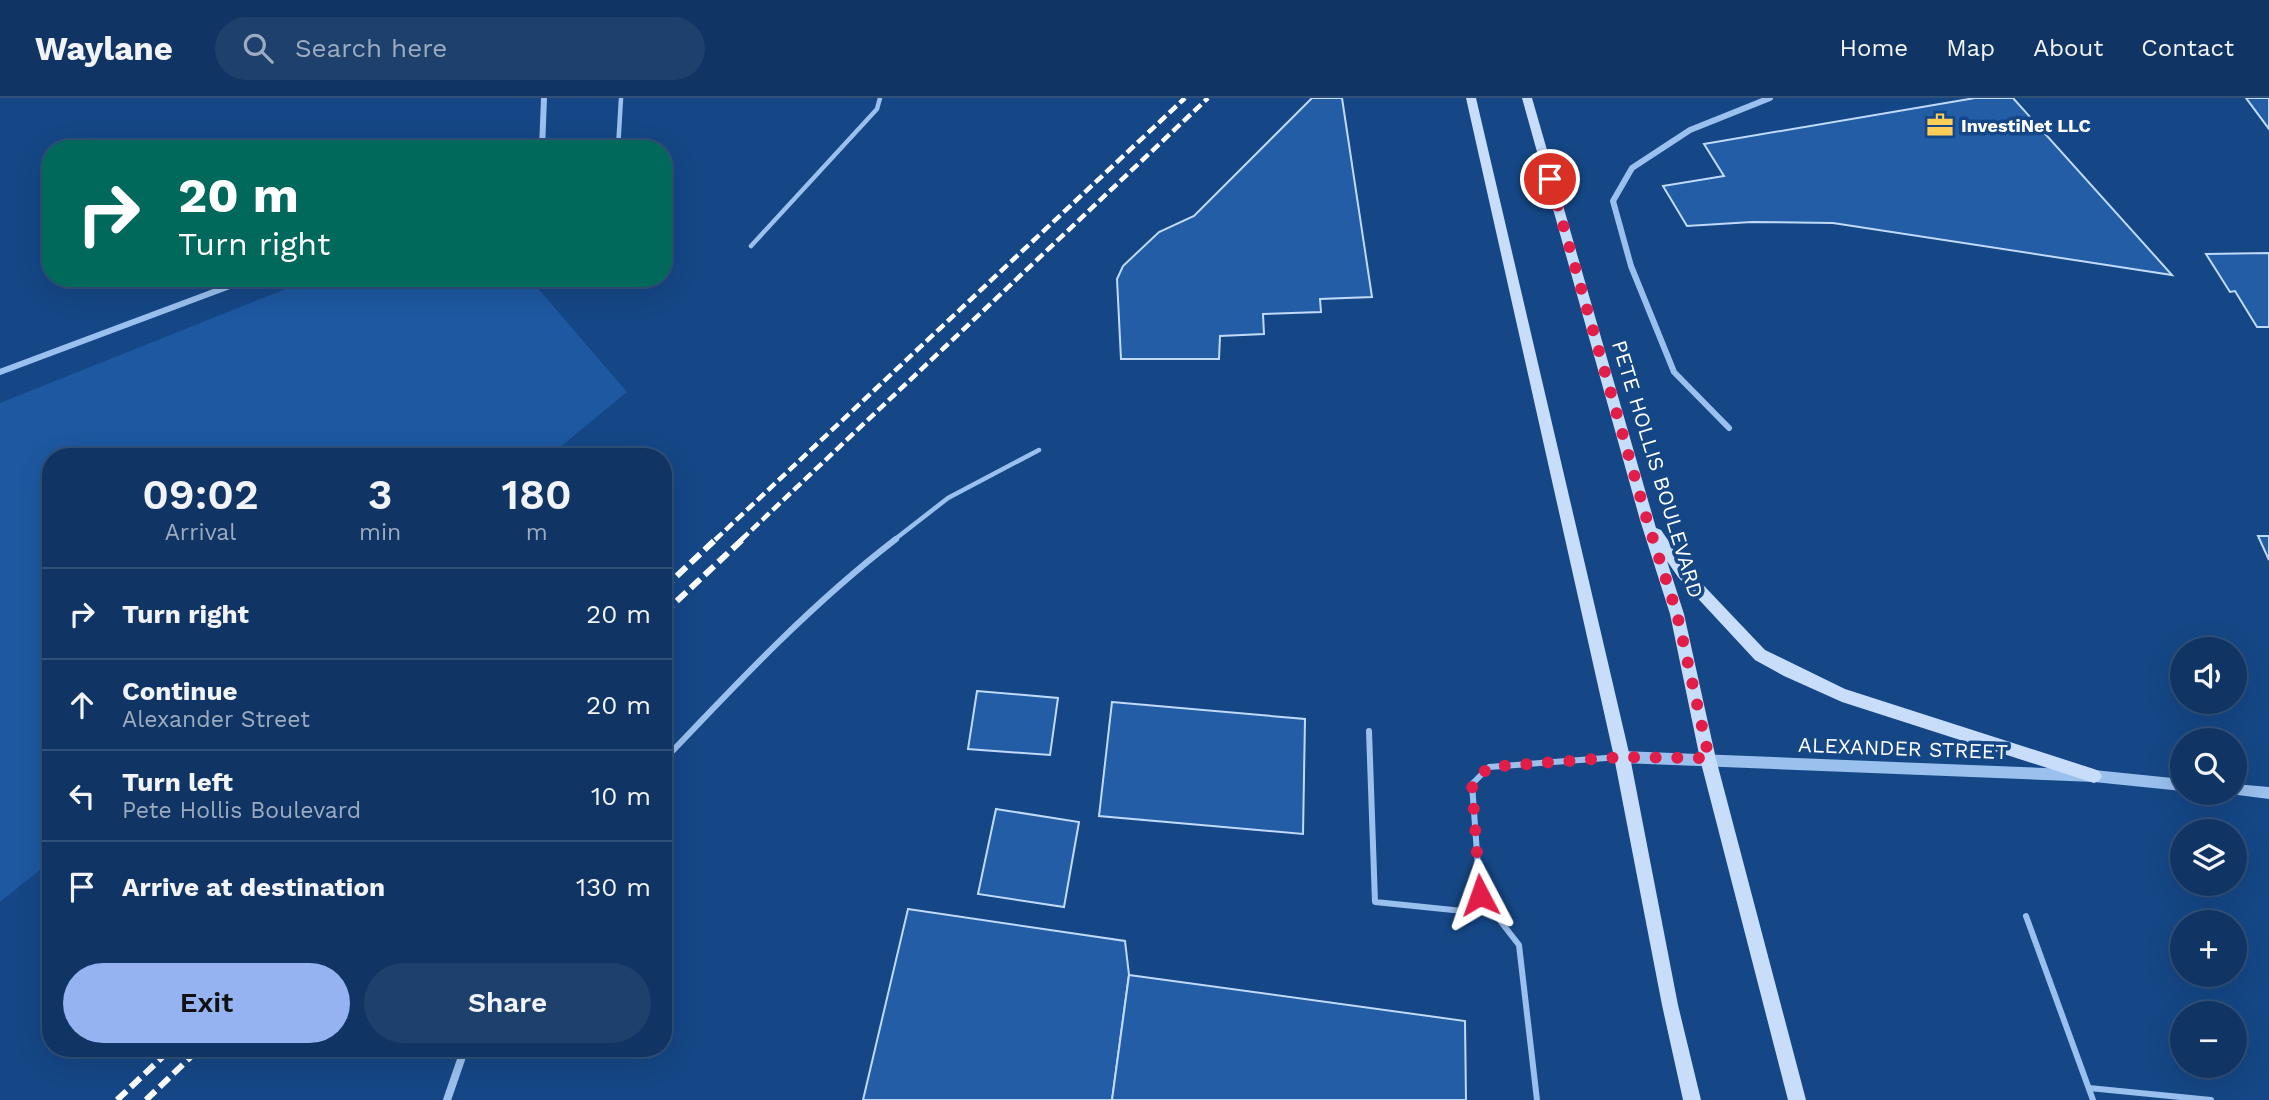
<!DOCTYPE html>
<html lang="en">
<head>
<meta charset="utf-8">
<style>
  body { margin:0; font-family:"Work Sans",sans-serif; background:#1e406d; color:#f1f3f6; height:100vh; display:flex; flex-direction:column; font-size:26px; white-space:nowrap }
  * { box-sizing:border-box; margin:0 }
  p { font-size:23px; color:#9cabbf }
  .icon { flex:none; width:38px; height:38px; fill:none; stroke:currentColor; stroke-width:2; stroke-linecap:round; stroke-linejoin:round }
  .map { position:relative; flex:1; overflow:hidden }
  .drawer { position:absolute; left:42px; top:350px; width:630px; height:609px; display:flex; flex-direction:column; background:#103564; border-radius:28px; box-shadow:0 7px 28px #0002,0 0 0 2px #305078 }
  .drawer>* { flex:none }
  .top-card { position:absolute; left:42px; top:42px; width:630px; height:147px; border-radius:28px; box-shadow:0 7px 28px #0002,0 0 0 2px #305078; background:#00695c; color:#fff; overflow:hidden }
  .tools { position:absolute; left:2170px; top:539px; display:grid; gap:14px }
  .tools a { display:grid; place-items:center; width:77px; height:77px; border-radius:50%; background:#103564; box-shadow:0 7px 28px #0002,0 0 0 2px #305078; font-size:35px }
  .pin { position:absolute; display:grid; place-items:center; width:60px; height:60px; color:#fff; margin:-30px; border:4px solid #fff; border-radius:50%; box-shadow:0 2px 7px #0007 }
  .me { position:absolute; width:77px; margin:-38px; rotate:356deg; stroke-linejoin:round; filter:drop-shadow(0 0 5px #0008) }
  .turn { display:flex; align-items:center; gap:24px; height:147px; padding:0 21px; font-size:32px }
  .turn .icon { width:91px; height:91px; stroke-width:2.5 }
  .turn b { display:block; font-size:49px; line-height:60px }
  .eta { display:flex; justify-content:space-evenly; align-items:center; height:119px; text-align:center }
  .eta b { font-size:42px; font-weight:600; line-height:49px }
  .button { display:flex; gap:14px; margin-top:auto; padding:14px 21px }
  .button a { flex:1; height:80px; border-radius:42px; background:#95b2f1; color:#111; font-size:28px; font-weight:600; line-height:80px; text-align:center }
  .button a+a { background:#1e406d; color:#f1f3f6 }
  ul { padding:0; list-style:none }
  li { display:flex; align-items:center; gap:21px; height:91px; padding:0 21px; border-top:2px solid #305078 }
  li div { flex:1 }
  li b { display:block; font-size:26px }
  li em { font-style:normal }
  header { display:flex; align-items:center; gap:42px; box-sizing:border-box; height:98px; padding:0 35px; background:#103564; border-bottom:2px solid #305078 }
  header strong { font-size:33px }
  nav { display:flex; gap:38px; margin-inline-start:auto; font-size:24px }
  .search { width:490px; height:63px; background:#1e406d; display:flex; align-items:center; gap:18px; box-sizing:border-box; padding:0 24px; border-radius:38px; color:#9cabbf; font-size:26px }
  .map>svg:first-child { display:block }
  .green { fill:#1d58a0 }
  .building { fill:#235da5; stroke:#c0dafb; stroke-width:2 }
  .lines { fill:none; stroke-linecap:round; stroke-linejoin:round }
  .service-far1 { stroke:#9ac0ee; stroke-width:4.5 }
  .service { stroke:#9ac0ee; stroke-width:6 }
  .minor-far1 { stroke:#9ac0ee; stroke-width:6 }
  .minor { stroke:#9ac0ee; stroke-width:8 }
  .tertiary { fill:#9ac0ee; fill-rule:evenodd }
  .secondary { fill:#c7ddfa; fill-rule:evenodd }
  .rail-far1 { stroke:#fff; stroke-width:4.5; stroke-dasharray:10 4.5; stroke-linecap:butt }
  .rail { stroke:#fff; stroke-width:6; stroke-dasharray:13 6; stroke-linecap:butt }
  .route { stroke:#e11d48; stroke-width:12; stroke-dasharray:0 21.6 }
  .labels { text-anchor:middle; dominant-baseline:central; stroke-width:7; stroke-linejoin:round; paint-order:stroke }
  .far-poi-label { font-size:18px; font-weight:bold; fill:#fff; stroke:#154786; text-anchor:start }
  .street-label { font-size:21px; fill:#fff; stroke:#154786 }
</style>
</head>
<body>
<header>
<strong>Waylane</strong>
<div class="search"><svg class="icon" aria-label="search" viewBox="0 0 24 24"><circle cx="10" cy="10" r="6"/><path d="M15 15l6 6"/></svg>Search here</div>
<nav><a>Home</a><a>Map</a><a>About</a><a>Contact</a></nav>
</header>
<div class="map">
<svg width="2269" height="1002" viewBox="0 0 2269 1002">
  <rect width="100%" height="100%" fill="#154786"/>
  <path class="green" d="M313,180H529L627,294L548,359H51V763L0,804V305Z"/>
  <g class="building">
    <path d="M1312,0H1342L1372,199L1320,201L1321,214L1263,216L1264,236L1220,238L1219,261H1121L1117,181L1123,168L1159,134L1194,118Z"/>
    <path d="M1975,0H2013L2172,177L1833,125L1752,124L1687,128L1663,88L1724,78L1704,46Z"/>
    <path d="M2246,0H2269V31Z"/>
    <path d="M2269,155V229H2257L2235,193L2230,194L2206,156Z"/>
    <path d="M2258,438H2269V462Z"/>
    <path d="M977,593L1058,600L1050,657L968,651Z"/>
    <path d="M1112,604L1305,621L1303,736L1099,718Z"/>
    <path d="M996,711L1079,724L1064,809L978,796Z"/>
    <path d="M908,811L1125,843L1129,877L1112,1002H863Z"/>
    <path d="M1129,877L1465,923L1466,1002H1112Z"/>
  </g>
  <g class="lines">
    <g class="service-far1">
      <path d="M618,51L621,0"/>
      <path d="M751,148L877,11L880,0"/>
      <path d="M894,442L948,400L1039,352"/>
    </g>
    <g class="service">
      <path d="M1369,633L1375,804L1463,813L1480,797L1472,686L1489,669L1619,659"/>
      <path d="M663,663C737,585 810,507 896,441"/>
      <path d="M1480,797L1519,847L1537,1002"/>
      <path d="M2026,818L2093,1002"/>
      <path d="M2089,990L2211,1002"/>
    </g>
    <g class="minor-far1">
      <path d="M542,51L544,0"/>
      <path d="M0,274L251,180"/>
      <path d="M1729,330L1674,274L1631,168L1613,103L1632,70L1690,32L1770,0"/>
    </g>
    <path class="minor" d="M447,1002L465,950"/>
    <g class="tertiary">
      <path d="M1622,653L2094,672L2182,681V693L2094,684L1622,665L1617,663L1615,659L1617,655Z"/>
      <path d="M2235,686L2269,689V701L2230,696V695H2235Z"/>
    </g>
    <g class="secondary">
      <path d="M1466,0H1476L1630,659L1678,907L1701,1002H1683L1662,907L1614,659Z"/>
      <path d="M1522,0H1532L1656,430L1661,432L1688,471L1765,552L1845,591L2094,671L2099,673L2102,678L2099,683L2094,685L1842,604L1784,578L1755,562L1678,479L1667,463L1684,516L1716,661L1806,1002H1788L1700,661L1670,516L1640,422Z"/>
    </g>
    <g class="rail-far1">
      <path d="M715,442L1185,0"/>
      <path d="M741,442L1208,0"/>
    </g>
    <g class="rail">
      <path d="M663,491L716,441"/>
      <path d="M663,516L743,441"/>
      <path d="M117,1002L172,950"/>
      <path d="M146,1002L200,950"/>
    </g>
  </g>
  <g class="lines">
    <path class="route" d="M1480,797L1472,686L1489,669L1622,659L1709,660L1677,516L1647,422L1550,81"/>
  </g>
  <defs>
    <g id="office-bare" transform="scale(2.1)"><path d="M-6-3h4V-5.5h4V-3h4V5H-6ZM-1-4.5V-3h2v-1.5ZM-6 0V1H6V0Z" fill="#ffce57" stroke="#154786" stroke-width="2.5" paint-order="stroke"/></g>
  </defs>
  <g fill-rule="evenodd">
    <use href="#office-bare" x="1940" y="27"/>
  </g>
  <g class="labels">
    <g class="far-poi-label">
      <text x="1961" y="27">InvestiNet LLC</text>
    </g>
    <g class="street-label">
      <text transform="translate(1658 371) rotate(73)">PETE HOLLIS BOULEVARD</text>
      <text transform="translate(1903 650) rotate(2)">ALEXANDER STREET</text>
    </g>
  </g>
</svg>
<div class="tools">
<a><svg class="icon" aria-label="sound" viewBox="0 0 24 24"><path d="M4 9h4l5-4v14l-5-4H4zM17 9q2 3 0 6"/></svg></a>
<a><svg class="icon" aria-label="search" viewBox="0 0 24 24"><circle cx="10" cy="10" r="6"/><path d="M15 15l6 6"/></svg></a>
<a><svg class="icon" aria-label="layers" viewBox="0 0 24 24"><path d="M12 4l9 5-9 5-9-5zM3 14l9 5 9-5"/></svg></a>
<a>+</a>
<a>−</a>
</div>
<div class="pin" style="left:1550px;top:81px;background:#d93025"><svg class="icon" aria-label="arrive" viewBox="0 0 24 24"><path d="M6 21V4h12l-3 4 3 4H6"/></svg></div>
<svg class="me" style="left:1480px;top:797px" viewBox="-20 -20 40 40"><path d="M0-17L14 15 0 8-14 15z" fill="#e11d48" stroke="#fff" stroke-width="4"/></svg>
<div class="top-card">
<div class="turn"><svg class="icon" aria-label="right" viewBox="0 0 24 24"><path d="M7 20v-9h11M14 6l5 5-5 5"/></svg><div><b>20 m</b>Turn right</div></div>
</div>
<section class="drawer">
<div class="eta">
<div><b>09:02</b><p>Arrival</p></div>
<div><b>3</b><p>min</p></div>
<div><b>180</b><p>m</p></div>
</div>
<ul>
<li><svg class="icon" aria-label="right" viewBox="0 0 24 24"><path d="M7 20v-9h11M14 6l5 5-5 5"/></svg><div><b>Turn right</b></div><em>20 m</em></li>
<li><svg class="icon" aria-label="ahead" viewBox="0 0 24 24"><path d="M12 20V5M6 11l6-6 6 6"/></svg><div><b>Continue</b><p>Alexander Street</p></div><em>20 m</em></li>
<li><svg class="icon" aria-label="left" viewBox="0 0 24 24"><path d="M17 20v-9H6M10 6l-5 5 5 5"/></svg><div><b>Turn left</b><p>Pete Hollis Boulevard</p></div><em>10 m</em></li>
<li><svg class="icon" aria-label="arrive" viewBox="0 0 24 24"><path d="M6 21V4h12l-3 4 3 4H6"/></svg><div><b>Arrive at destination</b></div><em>130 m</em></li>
</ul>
<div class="button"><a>Exit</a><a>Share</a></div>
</section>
</div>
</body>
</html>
